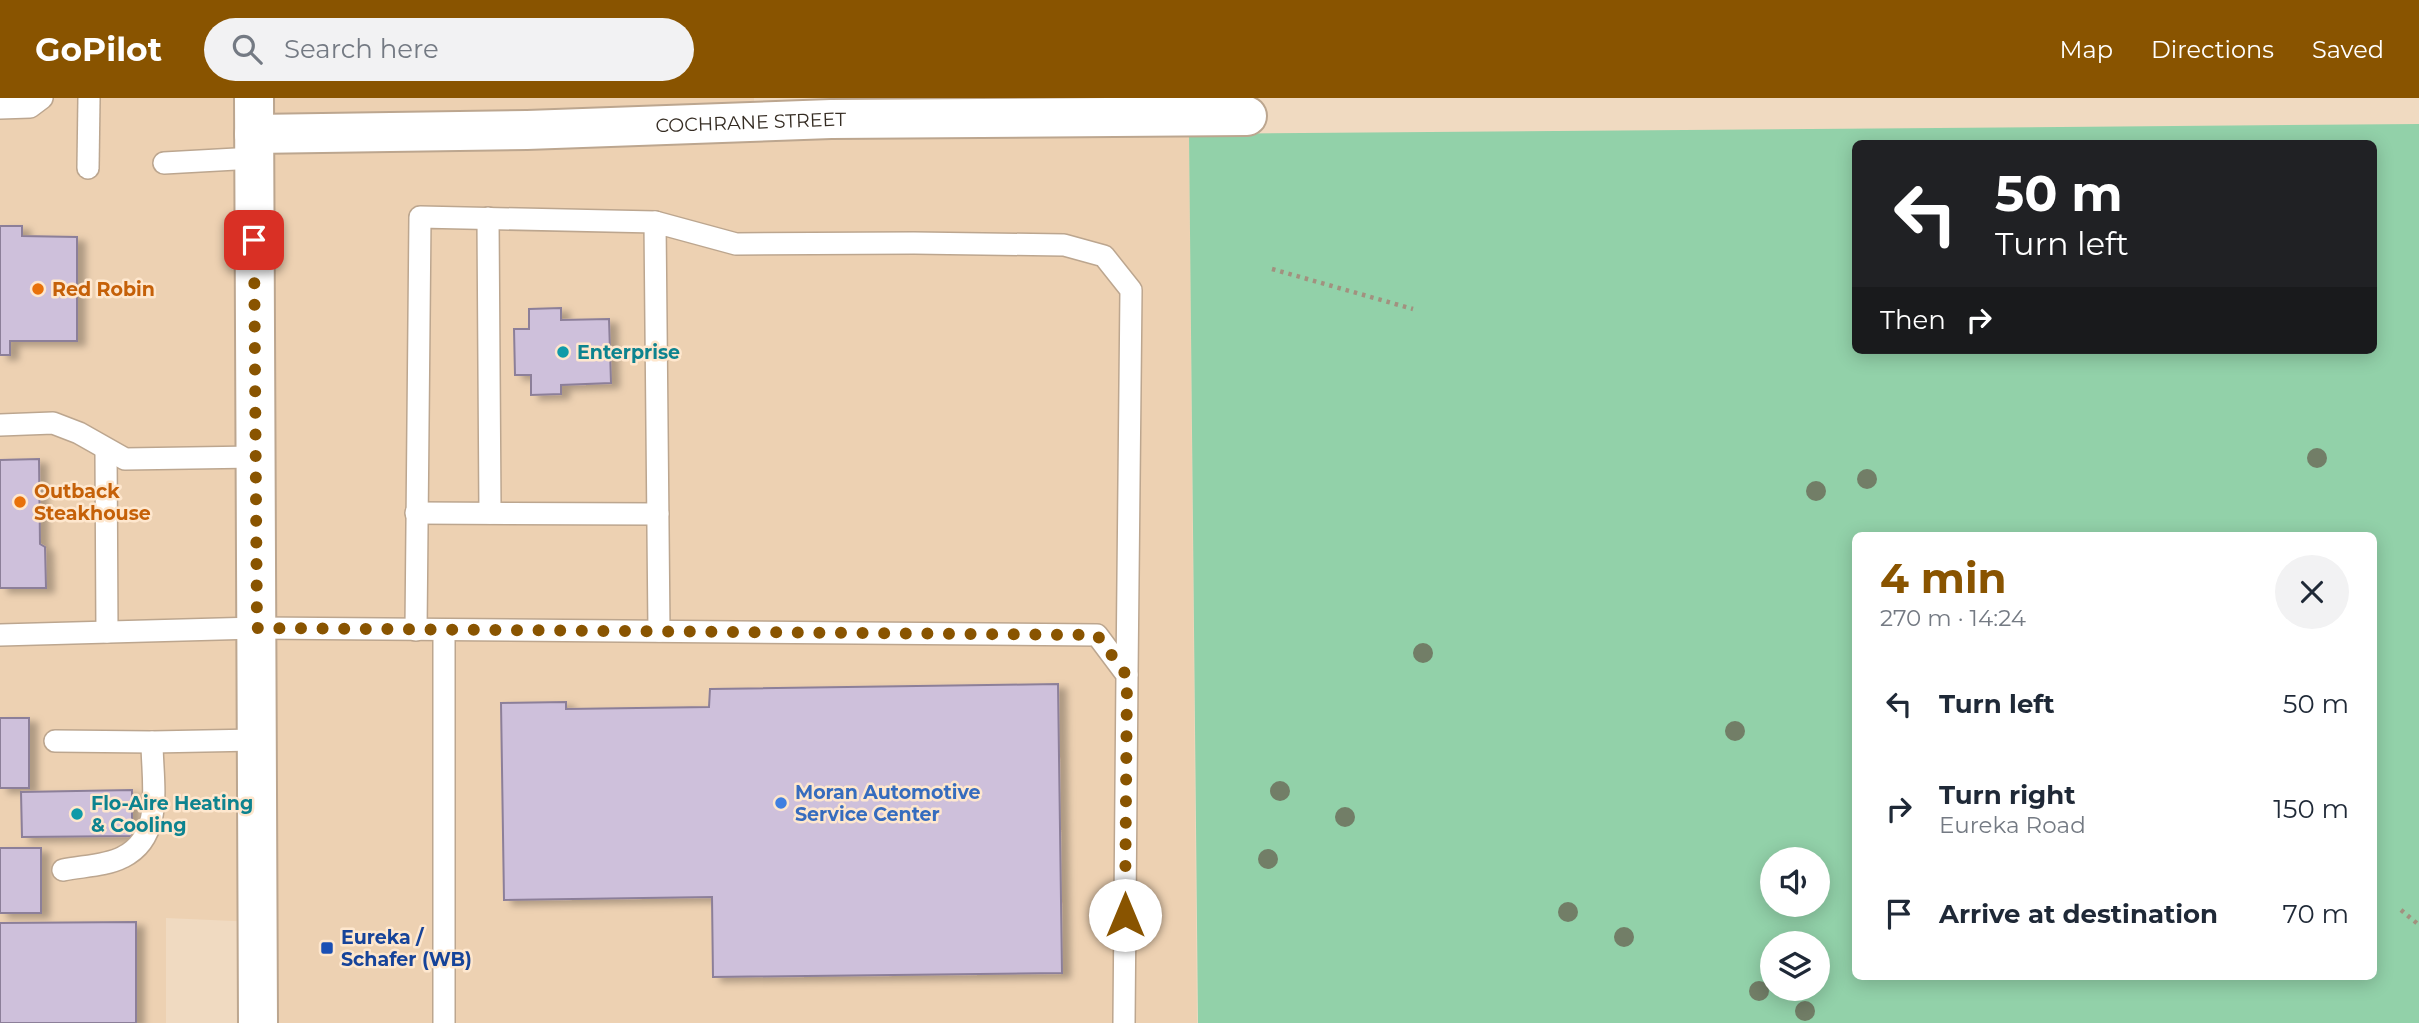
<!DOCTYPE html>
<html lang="en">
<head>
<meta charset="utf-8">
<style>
  body { margin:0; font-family:Montserrat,sans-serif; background:#f2f2f3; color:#1f2937; height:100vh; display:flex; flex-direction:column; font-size:26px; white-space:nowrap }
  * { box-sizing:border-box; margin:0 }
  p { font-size:23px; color:#747a83 }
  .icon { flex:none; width:38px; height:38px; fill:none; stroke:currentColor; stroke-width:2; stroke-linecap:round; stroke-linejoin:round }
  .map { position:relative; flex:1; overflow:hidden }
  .details { position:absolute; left:1852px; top:434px; width:525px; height:448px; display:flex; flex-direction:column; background:#fff; border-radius:10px; box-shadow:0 4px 18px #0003 }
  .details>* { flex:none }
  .guide { position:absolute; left:1852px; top:42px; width:525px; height:214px; border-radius:10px; box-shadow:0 4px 18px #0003; background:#202124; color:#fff; overflow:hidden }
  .buttons { position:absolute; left:1760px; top:749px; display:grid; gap:14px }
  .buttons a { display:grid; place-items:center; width:70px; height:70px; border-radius:50%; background:#fff; box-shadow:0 4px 18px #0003; font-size:35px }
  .pin { position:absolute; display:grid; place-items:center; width:60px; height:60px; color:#fff; margin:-30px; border-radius:14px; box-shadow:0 4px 10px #0006 }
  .me { position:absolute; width:77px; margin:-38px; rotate:0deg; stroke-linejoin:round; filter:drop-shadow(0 0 5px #0008) }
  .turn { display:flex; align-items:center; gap:24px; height:147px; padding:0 28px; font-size:32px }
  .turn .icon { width:91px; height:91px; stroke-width:2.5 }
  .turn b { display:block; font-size:49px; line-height:60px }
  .then { display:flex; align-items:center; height:66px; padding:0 28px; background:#0003; gap:14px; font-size:26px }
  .round { display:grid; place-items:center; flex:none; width:74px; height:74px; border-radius:37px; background:#f2f2f3 }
  .summary { display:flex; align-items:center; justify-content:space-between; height:119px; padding:0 28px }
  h1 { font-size:42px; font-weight:700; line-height:52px; color:#895400 }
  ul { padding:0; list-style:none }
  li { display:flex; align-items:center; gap:21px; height:105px; padding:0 28px }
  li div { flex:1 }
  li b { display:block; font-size:26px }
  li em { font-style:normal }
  header { display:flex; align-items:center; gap:42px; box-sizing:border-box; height:98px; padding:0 35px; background:#895400; color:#fff }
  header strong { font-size:33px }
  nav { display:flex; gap:38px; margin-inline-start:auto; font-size:24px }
  .search { width:490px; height:63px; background:#f2f2f3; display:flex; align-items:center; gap:18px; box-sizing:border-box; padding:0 24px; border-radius:38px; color:#747a83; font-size:26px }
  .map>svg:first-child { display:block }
  .built { fill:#edd1b2 }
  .grass { fill:#92d1a9; fill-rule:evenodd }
  .building { fill:#cec0db; stroke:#8c7f99; stroke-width:2; filter:url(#shadow) }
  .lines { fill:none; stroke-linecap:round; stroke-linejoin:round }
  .service-casing { stroke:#bca68f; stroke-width:24 }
  .minor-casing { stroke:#bca68f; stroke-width:42 }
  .secondary-casing { stroke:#bca68f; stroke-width:42 }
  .path { stroke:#a2917f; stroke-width:4.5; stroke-dasharray:3.5 5; stroke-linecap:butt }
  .service { stroke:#fff; stroke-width:21 }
  .minor { stroke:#fff; stroke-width:38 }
  .secondary { stroke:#fff; stroke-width:38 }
  .tree { fill:#727e67 }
  .route { stroke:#895400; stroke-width:12; stroke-dasharray:0 21.6 }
  .food-dot { fill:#e8710a; stroke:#fee7ce; stroke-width:2.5 }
  .culture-dot { fill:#0f9aa8; stroke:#fee7ce; stroke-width:2.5 }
  .shop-dot { fill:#3f7fe0; stroke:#fee7ce; stroke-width:2.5 }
  .transit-dot { fill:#1a4fb4; stroke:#fee7ce; stroke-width:2.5 }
  .labels { text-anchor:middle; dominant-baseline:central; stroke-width:5; stroke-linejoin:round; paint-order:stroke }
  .street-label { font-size:19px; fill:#352c23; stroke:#fee7ce }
  .food-label { font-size:19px; font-weight:bold; fill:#c56008; stroke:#fee7ce; text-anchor:start }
  .culture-label { font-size:19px; font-weight:bold; fill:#0d838f; stroke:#fee7ce; text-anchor:start }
  .shop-label { font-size:19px; font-weight:bold; fill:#366cbe; stroke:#fee7ce; text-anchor:start }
  .transit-label { font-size:19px; font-weight:bold; fill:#164399; stroke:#fee7ce; text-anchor:start }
</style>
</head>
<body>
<header>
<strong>GoPilot</strong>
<div class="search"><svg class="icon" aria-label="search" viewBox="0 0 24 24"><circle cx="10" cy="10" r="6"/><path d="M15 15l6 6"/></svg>Search here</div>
<nav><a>Map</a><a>Directions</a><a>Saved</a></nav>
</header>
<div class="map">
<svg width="2419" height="925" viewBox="0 0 2419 925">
  <defs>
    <filter id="shadow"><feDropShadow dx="8" dy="4.5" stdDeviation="3.5" flood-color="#0004"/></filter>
  </defs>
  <rect width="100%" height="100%" fill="#f0dac1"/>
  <path class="built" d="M0,0H754V22L1189,36L1197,925H258L257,824L166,820V925H0Z"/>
  <path class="grass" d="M2419,26V925H1198L1189,36ZM1855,46H2373V252H1855ZM1855,438H2373V878H1855ZM1773,761H1818V807H1773ZM1773,845H1818V891H1773Z"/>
  <g class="building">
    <path d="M0,128H22V138L77,139V243H10V257H0Z"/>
    <path d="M561,210V222L609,221L611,285L561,287V296L531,297V277H515L514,231H529V211Z"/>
    <path d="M39,361L40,446L45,449L46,490H0V362Z"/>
    <path d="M1058,586L1062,875L713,879L712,799L504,802L501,605L566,604V611L709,609L710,591Z"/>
    <rect x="0" y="620" width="29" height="70"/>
    <path d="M132,692V738L22,739L21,694Z"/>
    <rect x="0" y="750" width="41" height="65"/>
    <path d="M136,824V925H0V825Z"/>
  </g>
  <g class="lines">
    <g class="service-casing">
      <g id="service">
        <path d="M0,10L30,9L42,0"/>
        <path d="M164,65L254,60"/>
        <path d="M88,70L89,0"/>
        <path d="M488,120L490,415"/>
        <path d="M0,327L53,325L79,335L125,361L255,359"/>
        <path d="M106,352L107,534"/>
        <path d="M416,415L658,416"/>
        <path d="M416,532L420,119L655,124"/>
        <path d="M659,533L655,124L736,146L914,145L1064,147L1104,158L1131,192L1127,577"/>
        <path d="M0,537L257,530L1097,537L1127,577L1124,925"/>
        <path d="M55,643L152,644L257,642"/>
        <path d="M63,772C82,768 106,768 123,759C165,738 152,684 152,644"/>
        <path d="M444,925V532"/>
      </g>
    </g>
    <g class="minor-casing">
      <g id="minor">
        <path id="s1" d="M254,36L527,32L831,21L1247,18"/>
      </g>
    </g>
    <g class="secondary-casing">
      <path id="secondary" d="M254,0L258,925"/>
    </g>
    <g class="path">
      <path d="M1272,171L1413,211"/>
      <path d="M2401,812L2419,827"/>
    </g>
    <use href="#service" class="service"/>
    <use href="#minor" class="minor"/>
    <use href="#secondary" class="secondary"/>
  </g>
  <g class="tree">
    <circle cx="2317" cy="360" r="10"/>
    <circle cx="1867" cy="381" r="10"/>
    <circle cx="1816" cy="393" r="10"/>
    <circle cx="1423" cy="555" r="10"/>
    <circle cx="1735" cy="633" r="10"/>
    <circle cx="1280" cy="693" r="10"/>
    <circle cx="1345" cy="719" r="10"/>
    <circle cx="1268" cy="761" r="10"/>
    <circle cx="1568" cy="814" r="10"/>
    <circle cx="1624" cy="839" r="10"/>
    <circle cx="1759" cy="893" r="10"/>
    <circle cx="1805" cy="913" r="10"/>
  </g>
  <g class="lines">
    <path class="route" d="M254,142L257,530L1097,537L1127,578L1125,817"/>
  </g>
  <g class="food-dot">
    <circle cx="38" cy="191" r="7"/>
    <circle cx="20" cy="404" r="7"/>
  </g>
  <g class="culture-dot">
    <circle cx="563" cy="254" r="7"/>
    <circle cx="77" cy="716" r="7"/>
  </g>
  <circle class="shop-dot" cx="781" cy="705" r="7"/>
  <rect class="transit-dot" x="320" y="843" width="14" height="14" rx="3.5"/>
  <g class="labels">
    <g class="street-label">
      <text stroke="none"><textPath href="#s1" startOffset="497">COCHRANE STREET</textPath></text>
    </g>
    <g class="food-label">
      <text x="52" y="191">Red Robin</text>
      <text x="34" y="393">Outback<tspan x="34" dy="22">Steakhouse</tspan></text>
    </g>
    <g class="culture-label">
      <text x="577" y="254">Enterprise</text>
      <text x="91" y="705">Flo-Aire Heating<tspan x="91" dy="22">&amp; Cooling</tspan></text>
    </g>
    <g class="shop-label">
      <text x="795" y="694">Moran Automotive<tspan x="795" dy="22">Service Center</tspan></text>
    </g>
    <g class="transit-label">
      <text x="341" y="839">Eureka /<tspan x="341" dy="22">Schafer (WB)</tspan></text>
    </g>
  </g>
</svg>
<div class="buttons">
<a><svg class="icon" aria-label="sound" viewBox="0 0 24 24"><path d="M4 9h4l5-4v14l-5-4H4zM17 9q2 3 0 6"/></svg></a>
<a><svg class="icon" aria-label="layers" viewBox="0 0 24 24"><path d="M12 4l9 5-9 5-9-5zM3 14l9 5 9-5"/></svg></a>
</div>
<div class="pin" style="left:254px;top:142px;background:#d93025"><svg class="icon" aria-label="arrive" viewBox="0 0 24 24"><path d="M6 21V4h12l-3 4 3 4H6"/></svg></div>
<svg class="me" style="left:1125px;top:817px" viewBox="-20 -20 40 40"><circle r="19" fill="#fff"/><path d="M0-13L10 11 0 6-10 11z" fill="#895400"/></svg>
<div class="guide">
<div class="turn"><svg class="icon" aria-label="left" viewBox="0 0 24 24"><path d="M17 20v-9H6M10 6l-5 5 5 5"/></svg><div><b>50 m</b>Turn left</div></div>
<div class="then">Then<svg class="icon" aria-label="right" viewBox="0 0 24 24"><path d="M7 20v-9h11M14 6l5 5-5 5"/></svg></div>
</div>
<section class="details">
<div class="summary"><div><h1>4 min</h1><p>270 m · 14:24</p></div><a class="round"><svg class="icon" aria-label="close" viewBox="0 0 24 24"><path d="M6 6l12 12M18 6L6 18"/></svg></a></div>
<ul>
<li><svg class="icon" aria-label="left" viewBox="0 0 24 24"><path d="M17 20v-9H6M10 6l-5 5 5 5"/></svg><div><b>Turn left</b></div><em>50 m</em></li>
<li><svg class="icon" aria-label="right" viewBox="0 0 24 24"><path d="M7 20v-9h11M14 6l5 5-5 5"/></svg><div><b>Turn right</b><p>Eureka Road</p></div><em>150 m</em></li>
<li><svg class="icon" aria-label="arrive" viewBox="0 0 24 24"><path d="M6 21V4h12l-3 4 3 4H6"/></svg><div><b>Arrive at destination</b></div><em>70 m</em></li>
</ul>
</section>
</div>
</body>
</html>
